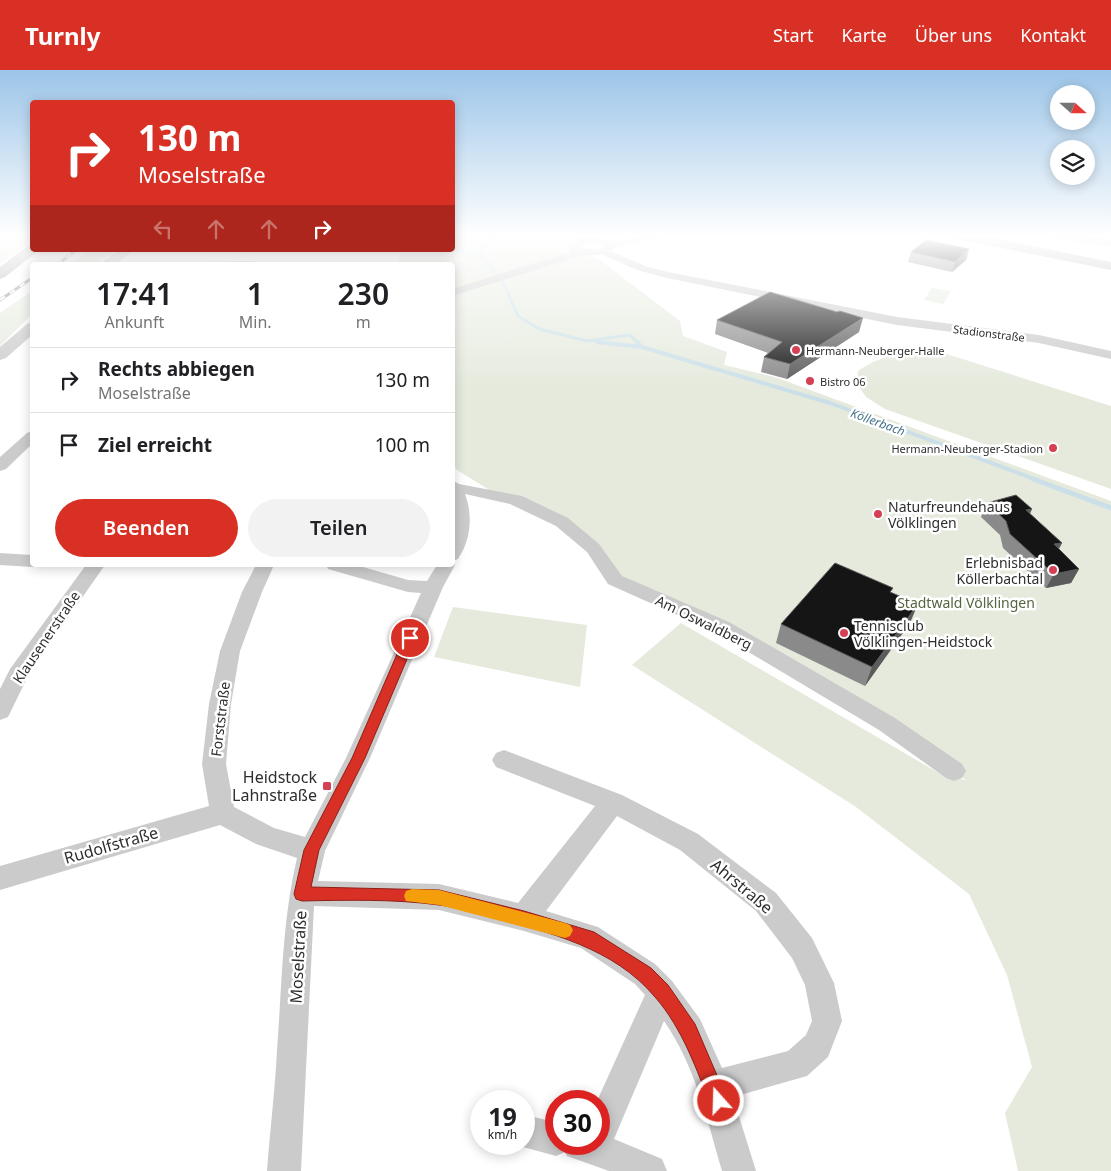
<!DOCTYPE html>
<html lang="de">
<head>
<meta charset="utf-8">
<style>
  body { margin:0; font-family:"Noto Sans",sans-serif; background:#f2f2f2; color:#202124; height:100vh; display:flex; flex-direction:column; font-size:19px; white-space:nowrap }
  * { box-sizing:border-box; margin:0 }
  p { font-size:16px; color:#757577 }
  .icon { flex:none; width:28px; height:28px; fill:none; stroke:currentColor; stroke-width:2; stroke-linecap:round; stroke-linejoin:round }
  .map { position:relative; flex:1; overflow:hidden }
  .side { position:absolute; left:30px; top:192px; width:425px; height:305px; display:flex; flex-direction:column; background:#fff; border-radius:5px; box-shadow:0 2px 12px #0003 }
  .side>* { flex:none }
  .guide { position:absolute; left:30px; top:30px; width:425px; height:152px; border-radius:5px; box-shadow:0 2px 12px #0003; background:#d93025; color:#fff; overflow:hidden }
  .needle { width:32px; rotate:111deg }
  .controls { position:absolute; left:1050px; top:15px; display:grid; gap:10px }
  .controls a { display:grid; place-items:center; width:45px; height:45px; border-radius:50%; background:#fff; box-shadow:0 2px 12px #0003; font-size:25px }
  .speed { position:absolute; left:470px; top:1020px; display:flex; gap:10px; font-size:25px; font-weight:700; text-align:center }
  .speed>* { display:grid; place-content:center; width:65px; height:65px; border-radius:50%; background:#fff; box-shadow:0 2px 12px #0003; line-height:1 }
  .speed small { font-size:12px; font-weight:400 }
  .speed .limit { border:8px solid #d22; background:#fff; color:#111 }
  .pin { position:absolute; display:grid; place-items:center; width:42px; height:42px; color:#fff; margin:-21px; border:2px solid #fff; border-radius:50%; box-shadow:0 1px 5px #0007 }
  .me { position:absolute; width:55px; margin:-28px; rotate:340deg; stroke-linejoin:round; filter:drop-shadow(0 0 4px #0008) }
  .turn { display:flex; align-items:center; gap:18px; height:105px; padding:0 25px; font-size:22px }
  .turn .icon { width:65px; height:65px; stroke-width:2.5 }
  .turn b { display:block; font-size:35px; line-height:42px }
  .lanes { display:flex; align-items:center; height:48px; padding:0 25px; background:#0003; justify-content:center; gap:25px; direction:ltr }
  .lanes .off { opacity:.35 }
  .eta { display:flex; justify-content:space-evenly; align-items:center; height:85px; text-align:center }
  .eta b { font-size:30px; font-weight:600; line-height:35px }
  .button { display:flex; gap:10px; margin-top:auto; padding:10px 25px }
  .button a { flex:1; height:58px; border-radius:30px; background:#d93025; color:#fff; font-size:20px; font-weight:600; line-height:58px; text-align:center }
  .button a+a { background:#f2f2f2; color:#202124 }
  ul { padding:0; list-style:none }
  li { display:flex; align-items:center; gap:15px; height:65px; padding:0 25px; border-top:1px solid #e0e0e0 }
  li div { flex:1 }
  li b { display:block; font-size:19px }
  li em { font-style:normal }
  header { display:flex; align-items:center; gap:30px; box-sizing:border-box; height:70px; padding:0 25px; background:#d93025; color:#fff }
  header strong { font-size:24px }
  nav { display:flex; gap:28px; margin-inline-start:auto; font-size:18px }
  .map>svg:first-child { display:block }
  .green { fill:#e5eadd }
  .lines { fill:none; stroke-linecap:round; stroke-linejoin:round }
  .stream-far2 { stroke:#cbdfe8; stroke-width:3 }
  .stream-far1 { stroke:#cbdfe8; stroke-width:4 }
  .stream { stroke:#cbdfe8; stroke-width:5 }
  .minor { fill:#cbcbcb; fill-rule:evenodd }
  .tertiary { fill:#cbcbcb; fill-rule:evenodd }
  .secondary { fill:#b8b8b8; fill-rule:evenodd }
  .primary { fill:#a6a6a6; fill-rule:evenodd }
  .rail-casing { stroke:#838383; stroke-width:3 }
  .rail { stroke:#fff; stroke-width:2; stroke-dasharray:6; stroke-linecap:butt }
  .wall { fill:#8a8a8a }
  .shaded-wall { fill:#5b5b5b }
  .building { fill:#151515; stroke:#5b5b5b }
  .route { fill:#d93025; stroke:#8d1f18 }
  .slow { fill:#f59e0b }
  .poi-dot { fill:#d54055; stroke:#fff; stroke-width:2 }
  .labels { text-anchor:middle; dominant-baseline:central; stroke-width:5; stroke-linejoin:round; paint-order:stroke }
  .far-street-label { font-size:11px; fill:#2e2e2e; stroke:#fff }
  .far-poi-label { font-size:11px; fill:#2e2e2e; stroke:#fff; text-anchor:start }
  .far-water-label { font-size:12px; font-style:italic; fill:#437289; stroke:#fff }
  .poi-label { font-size:14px; fill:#2e2e2e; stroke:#fff; text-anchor:start }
  .park-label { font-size:14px; fill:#546640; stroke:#fff }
  .street-label { font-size:14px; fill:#2e2e2e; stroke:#fff }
  .near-poi-label { font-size:16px; fill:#2e2e2e; stroke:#fff; text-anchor:end }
  .near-street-label { font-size:16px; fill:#2e2e2e; stroke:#fff }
</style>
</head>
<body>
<header>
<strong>Turnly</strong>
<nav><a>Start</a><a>Karte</a><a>Über uns</a><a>Kontakt</a></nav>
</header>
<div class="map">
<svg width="1111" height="1101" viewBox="0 0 1111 1101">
  <rect width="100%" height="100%" fill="#fff"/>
  <g class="green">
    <path d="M9,165H32V171L0,194V171Z"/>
    <path d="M453,165H567L592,187H596L680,251L683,266L727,282L724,295L775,307L1111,431V1101H1018L1005,1043L1032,997L1007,905L969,824L856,737L632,595L681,553L944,706L966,710L887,654L722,557L615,510L562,452L491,421L457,400L452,394V195H398L400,180H452Z"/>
    <path d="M89,180H116L95,195H70Z"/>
    <path d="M932,218L951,221L943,234L924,230Z"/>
    <path d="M32,221V244L0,276V243Z"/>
    <path d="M937,281L1111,336V419L885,339L866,327L857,314L858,301C872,291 885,286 902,285C913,284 927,287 937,281Z"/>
    <path d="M453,537L587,555L580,617L434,587Z"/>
  </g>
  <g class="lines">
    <g class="stream-far2">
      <path d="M452,167L456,165"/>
      <path d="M452,179L483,187L505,216L518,246L539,259L587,271L630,265L638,273"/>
      <path d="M483,187L479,179L492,171L490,165"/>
      <path d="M597,272L605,273"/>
    </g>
    <g class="stream-far1">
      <path d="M597,272L642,277"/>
      <path d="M637,272L642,277L830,333L1037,410"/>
    </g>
    <path class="stream" d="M1033,409L1111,438"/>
    <g class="minor">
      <path d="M648,165H671L616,177L611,181L645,196L668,202L897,247L1039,265L1111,281V289L1039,273L897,255L667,208L637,200L603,185H583L452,226V219L571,182L568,176C583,160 597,171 613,171C624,172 637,167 648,165ZM592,173L604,176L597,180L579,177Z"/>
      <path d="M1047,165H1075L1111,170V176L1052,168Z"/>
      <path d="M252,191L256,192L257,195H195L200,192Z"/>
      <path d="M32,361V374L6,399L0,401V387L27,363Z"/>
      <path d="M452,410L459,414L522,426L568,448L599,474L622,506L729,552L895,648L962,694L966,701L962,708L954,711L946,708L879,660L715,562L608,514L587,482L556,456L510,434L465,424C473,445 471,470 458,489L452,491Z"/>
      <path d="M0,483L32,485V495H39L32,497L0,495Z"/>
      <path d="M453,491L455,495L443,517L370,688L325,781L318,811L439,814L518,833L595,736L496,697L492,690L496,683L504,680L622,725L698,764L776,823L812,868L834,913L842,951L828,987L807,1006L733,1027L756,1101H722C707,1049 695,996 664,951L614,1069L662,1089L667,1101H609L567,1086L565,1082L556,1086L512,1074H524V1045L556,1052V1074H599V1031H597L645,925L635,914L581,878L524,861L439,840L314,836L301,1101H267C270,1061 275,1020 277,980C282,915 282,851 297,788L256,774L220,755L0,820V796L209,736L202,694L209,634L220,581L242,522L256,495H274L262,522L240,581L231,634L226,694L234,737L274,758L305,767L346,688L421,523L408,522L328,499L326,495H356L408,510L427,511L437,495H452ZM617,746L680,780L756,841L792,888L805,915L812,951L806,965L788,981L722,998L700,949L672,911L655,894L598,857L546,841Z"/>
      <path d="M86,495H105L30,602L8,647L0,650V619L10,599Z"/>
    </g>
    <g class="tertiary">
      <path d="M119,180H134L114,195H98Z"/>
      <path d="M32,252V265L6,288L0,290V277L27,254Z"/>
    </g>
    <path class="secondary" d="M950,165H978L1111,192V200L957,169Z"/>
    <path class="primary" d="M32,175V180H38L37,182L5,207L0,209V197L27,176Z"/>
    <g class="rail-casing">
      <g id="rail">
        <path d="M57,195L76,180"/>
        <path d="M0,230L32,208"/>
      </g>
    </g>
    <use href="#rail" class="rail"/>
  </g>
  <g class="wall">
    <path d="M969,179L966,190L952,202L908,192L911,182Z"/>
    <path d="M717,250L859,262L787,309L761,302L764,287L768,283L715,264Z"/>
    <path d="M987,433L1032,439L1030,444L1062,473L1059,479L1079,499L1071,513L1046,518L1003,478L1000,465L981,447Z"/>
    <path d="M891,523L910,553L865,616L776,573L781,554Z"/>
  </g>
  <g class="shaded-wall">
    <path d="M969,179L966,190L952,202L955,192Z"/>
    <path d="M863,248L859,262L787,309L790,294Z"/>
    <path d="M1032,439L1025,453L1026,440Z"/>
    <path d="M1062,473L1054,487V474Z"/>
    <path d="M1079,499L1071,513L1046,518L1054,504Z"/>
    <path d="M918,534L910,553L865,616L872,597Z"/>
  </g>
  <g class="building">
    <path d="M926,170L969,179L955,192L911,182Z"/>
    <path d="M770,222L837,242L840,241L863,248L790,294L764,287L782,272L717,250Z"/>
    <path d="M1016,425L1032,439L1026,440L1062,473L1054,474L1079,499L1054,504L1010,464L1006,451L987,433Z"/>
    <path d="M835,493L893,518L890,522L918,534L872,597L781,554Z"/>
  </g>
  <linearGradient id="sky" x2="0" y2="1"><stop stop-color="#9cc5e8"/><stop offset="0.52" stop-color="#fff"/><stop offset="1" stop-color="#fff" stop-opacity="0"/></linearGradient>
  <rect width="1111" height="319" fill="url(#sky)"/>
  <path class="route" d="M410,564L416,568L365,688L319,780L311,817L439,820L524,841L594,862L651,898L668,915L695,954L728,1031L725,1038L719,1041L712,1038C696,999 683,959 655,927C614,878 549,862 490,847C473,843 456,837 439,835C395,829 346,830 302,831L296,829L294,824L304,780L352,688L404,568Z"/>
  <path class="slow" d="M412,819L439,820L565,853L570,855L573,860L570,866L565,868L439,835L406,831L404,826L406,821Z"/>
  <g class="poi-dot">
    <circle cx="796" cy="280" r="5"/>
    <circle cx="810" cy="311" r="5"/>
    <circle cx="1053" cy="378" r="5"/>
    <circle cx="878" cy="444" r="5"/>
    <circle cx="1053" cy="500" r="5"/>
    <circle cx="844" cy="563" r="5"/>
    <rect x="322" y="711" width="10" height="10" rx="2.5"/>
  </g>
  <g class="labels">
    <g class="far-street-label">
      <text transform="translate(989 263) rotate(7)">Stadionstraße</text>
    </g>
    <g class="far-poi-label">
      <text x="806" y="280">Hermann-Neuberger-Halle</text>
      <text x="820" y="311">Bistro 06</text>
      <text x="1043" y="378" text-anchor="end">Hermann-Neuberger-Stadion</text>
    </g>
    <g class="far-water-label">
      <text transform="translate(878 352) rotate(20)">Köllerbach</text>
    </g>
    <g class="poi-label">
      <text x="888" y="436">Naturfreundehaus<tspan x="888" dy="16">Völklingen</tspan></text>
      <text x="1043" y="492" text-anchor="end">Erlebnisbad<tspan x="1043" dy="16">Köllerbachtal</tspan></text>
      <text x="854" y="555">Tennisclub<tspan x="854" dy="16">Völklingen-Heidstock</tspan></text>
    </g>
    <g class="park-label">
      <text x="966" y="532">Stadtwald Völklingen</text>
    </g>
    <g class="street-label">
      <text transform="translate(704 552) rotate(26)">Am Oswaldberg</text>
      <text transform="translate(46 567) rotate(-56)">Klausenerstraße</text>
      <text transform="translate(220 649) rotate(-83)">Forststraße</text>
    </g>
    <g class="near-poi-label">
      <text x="317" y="707">Heidstock<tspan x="317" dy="18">Lahnstraße</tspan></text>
    </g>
    <g class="near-street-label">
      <text transform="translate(111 775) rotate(-16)">Rudolfstraße</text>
      <text transform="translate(742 816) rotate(40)">Ahrstraße</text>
      <text transform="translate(298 887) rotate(-87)">Moselstraße</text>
    </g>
  </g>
</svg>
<div class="controls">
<a><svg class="needle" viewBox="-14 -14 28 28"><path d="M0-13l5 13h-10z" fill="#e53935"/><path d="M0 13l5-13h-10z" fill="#757577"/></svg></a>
<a><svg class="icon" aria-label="layers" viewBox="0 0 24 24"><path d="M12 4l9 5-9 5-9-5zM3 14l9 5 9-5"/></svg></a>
</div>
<div class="speed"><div>19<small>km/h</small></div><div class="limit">30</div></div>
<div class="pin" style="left:410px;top:568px;background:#d93025"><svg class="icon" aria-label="arrive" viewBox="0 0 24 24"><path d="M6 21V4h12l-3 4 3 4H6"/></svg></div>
<svg class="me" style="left:719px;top:1031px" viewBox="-20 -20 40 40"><circle r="17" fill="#d93025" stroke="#fff" stroke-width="3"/><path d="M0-11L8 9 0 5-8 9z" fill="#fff"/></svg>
<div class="guide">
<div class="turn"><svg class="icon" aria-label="right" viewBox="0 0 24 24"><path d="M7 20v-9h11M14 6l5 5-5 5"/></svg><div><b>130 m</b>Moselstraße</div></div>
<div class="lanes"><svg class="icon off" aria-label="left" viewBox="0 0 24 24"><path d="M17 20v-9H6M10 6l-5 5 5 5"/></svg><svg class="icon off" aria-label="ahead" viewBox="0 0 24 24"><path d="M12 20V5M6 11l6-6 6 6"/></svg><svg class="icon off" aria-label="ahead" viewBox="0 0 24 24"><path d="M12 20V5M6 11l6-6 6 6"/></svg><svg class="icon" aria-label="right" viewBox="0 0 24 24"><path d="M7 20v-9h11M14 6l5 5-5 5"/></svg></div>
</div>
<section class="side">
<div class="eta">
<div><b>17:41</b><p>Ankunft</p></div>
<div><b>1</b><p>Min.</p></div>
<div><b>230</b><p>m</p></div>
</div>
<ul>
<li><svg class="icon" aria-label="right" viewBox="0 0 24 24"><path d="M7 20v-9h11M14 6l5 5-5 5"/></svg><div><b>Rechts abbiegen</b><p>Moselstraße</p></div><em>130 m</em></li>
<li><svg class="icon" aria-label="arrive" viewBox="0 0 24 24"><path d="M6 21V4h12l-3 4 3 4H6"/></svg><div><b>Ziel erreicht</b></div><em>100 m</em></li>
</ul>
<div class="button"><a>Beenden</a><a>Teilen</a></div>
</section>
</div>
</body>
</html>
